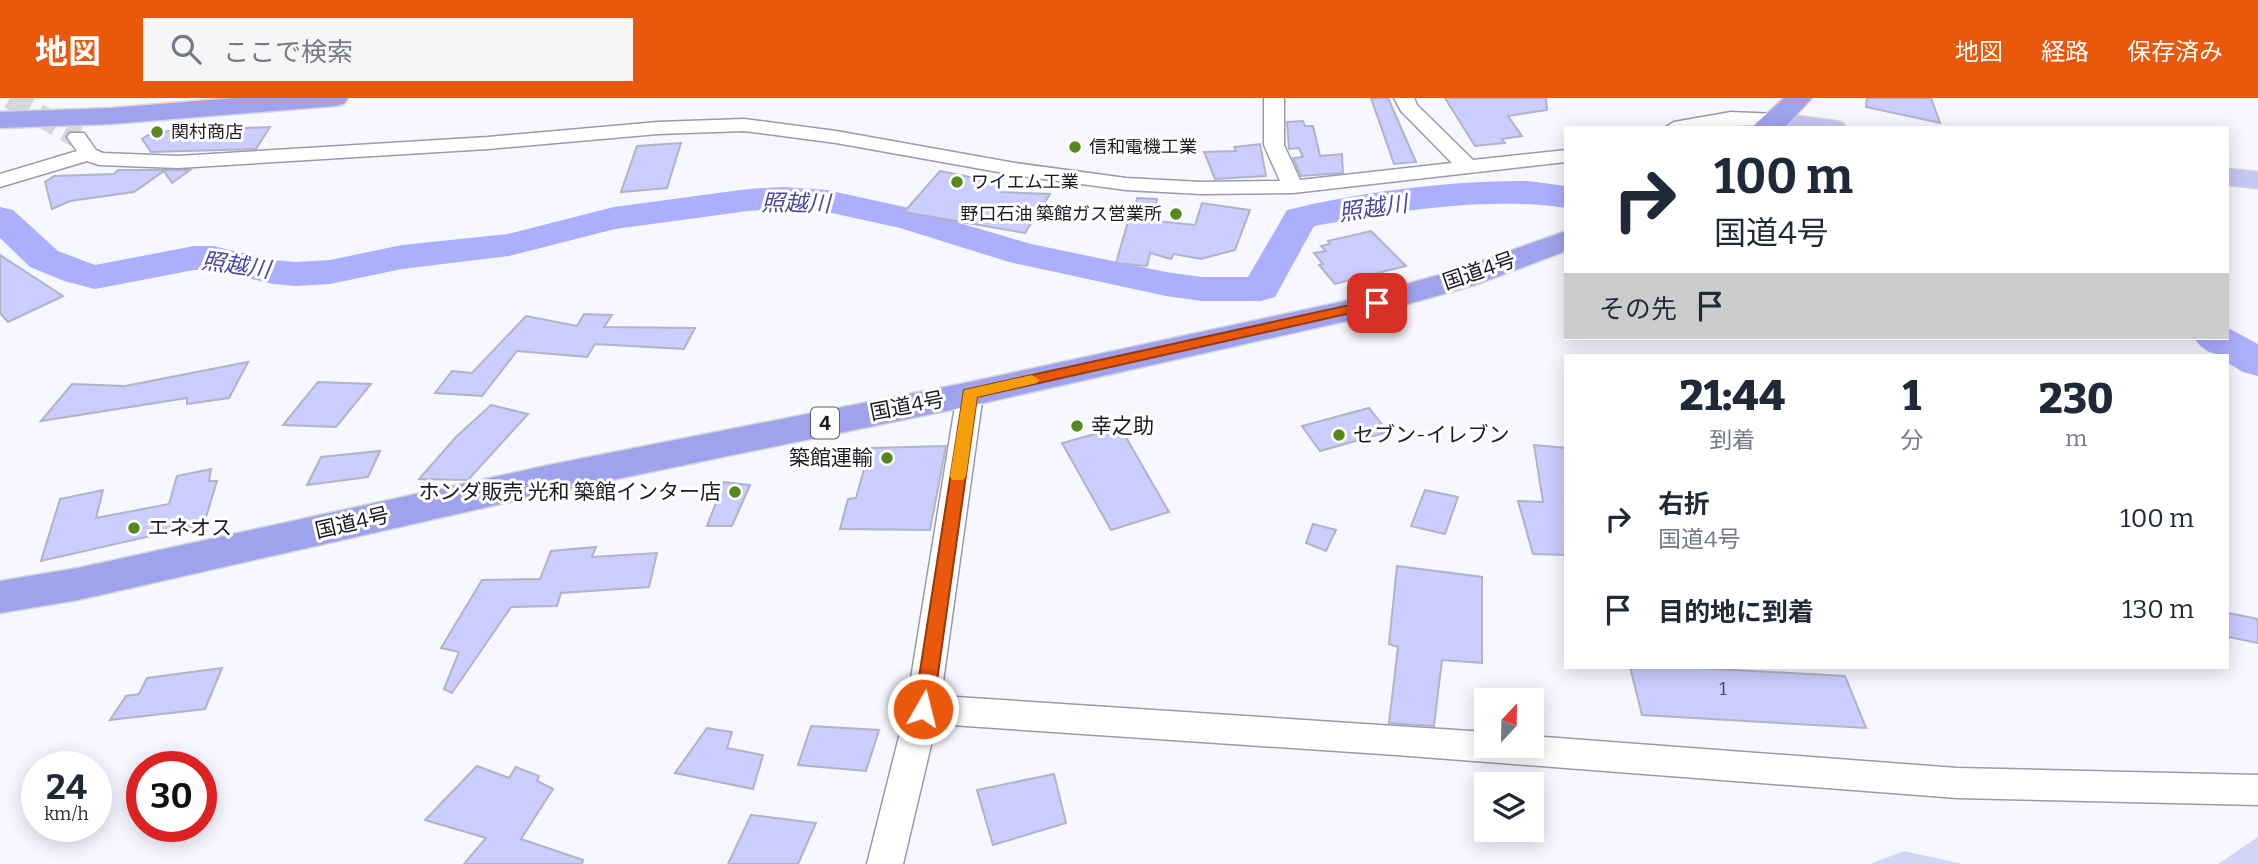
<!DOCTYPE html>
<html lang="ja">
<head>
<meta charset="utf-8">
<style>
  body { margin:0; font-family:Bitter,"Noto Sans JP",serif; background:#f6f6f7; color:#1f2937; height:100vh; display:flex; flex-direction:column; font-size:26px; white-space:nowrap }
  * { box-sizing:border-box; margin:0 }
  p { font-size:23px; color:#747a83 }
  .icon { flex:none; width:38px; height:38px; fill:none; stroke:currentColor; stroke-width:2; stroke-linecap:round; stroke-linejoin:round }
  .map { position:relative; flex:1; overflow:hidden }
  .panel { position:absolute; left:1564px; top:256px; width:665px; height:315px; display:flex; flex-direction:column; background:#fff; border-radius:0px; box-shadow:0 4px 18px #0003 }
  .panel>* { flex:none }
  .guide { position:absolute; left:1564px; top:28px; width:665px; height:214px; border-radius:0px; box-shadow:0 4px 18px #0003; background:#fff; color:#1f2937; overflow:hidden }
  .needle { width:46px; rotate:22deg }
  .tools { position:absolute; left:1474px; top:590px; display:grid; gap:14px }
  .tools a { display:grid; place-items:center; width:70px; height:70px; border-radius:0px; background:#fff; box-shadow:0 4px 18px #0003; font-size:35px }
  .speed { position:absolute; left:21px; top:653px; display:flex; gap:14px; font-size:35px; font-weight:700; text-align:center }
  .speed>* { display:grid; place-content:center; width:91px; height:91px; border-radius:50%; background:#fff; box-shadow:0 4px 18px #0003; line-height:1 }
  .speed small { font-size:18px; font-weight:400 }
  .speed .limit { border:10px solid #d22; background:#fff; color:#111 }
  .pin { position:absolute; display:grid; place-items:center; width:60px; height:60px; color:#fff; margin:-30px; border-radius:14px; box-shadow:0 4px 10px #0006 }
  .me { position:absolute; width:77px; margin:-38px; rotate:8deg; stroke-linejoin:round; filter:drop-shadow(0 0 5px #0008) }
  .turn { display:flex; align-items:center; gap:24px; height:147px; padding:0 35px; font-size:32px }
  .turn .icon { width:91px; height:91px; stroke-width:2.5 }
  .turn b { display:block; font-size:49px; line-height:60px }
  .then { display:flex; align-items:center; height:66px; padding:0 35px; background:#0003; gap:14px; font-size:26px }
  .eta { display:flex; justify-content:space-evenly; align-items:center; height:119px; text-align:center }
  .eta b { font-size:42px; font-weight:800; line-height:49px }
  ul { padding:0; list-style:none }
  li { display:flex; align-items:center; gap:21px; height:91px; padding:0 35px }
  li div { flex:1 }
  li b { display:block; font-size:26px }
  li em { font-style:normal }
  header { display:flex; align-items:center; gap:42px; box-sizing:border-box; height:98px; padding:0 35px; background:#ea580c; color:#fff }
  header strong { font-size:33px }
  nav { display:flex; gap:38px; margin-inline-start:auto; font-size:24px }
  .search { width:490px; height:63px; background:#f6f6f7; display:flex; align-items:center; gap:18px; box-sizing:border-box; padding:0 24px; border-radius:0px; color:#747a83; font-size:26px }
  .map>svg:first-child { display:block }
  .green { fill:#d3d5f4 }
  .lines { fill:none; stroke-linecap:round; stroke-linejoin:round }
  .river { fill:#acaffe; fill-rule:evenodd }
  .building { fill:#cacdfe; stroke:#b2b3c6; stroke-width:2 }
  .minor-tunnel { stroke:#d5d6de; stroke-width:22; stroke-dasharray:22 10; stroke-linecap:butt }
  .minor-casing { stroke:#999bad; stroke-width:3 }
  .major-casing { stroke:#d6d6d7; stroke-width:3 }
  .highway-casing { stroke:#d6d6d7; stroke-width:3 }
  .minor { fill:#fff; fill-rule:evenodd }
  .major { fill:#c5c7f4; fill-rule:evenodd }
  .highway { fill:#9fa2ec; fill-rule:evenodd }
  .route { fill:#ea580c; stroke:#983908; stroke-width:2 }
  .slow { fill:#f59e0b }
  .poi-dot { fill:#56881e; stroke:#fff; stroke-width:2.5 }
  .labels { text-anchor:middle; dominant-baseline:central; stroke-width:6; stroke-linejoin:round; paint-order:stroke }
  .far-poi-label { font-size:18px; fill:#1b1b22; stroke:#fff; text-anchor:start }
  .number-label { font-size:18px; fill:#474859 }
  .shield { fill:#fff; stroke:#5f5f64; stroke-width:2 }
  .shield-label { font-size:19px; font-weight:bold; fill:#1b1b22 }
  .street-label { font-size:21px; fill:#1b1b22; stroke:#fff }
  .poi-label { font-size:21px; fill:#1b1b22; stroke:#fff; text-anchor:start }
  .water-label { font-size:23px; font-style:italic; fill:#4c46a1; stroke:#fff }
</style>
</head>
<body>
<header>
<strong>地図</strong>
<div class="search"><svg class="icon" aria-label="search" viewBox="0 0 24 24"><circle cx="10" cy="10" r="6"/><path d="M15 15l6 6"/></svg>ここで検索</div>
<nav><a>地図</a><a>経路</a><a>保存済み</a></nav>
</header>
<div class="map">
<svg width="2258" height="766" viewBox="0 0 2258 766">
  <rect width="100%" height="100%" fill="#f6f7ff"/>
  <g class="green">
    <path d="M2258,739V766H2218Z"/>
    <path d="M1904,753L1963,766H1870Z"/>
  </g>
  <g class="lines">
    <g class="river">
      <path d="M1528,83L1566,88V110C1488,98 1393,113 1314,128L1275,199L1261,203H1202L1166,198L1009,164L900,130L827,114L784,111L748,113L615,131L509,158L402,171L330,186L296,188L273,186L213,172H194L95,191L64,183L30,169L0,140V109L13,112L58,153L95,167L194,148H213L273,162L296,164L330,162L402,147L508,136L614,109L748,91L784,89L827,92L909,110L1031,146L1166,174L1202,179H1248L1287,112C1359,94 1454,82 1528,83Z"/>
      <path d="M2228,230L2258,246V278L2243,274L2228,265V257C2212,257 2203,253 2194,240H2228Z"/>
    </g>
  </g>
  <g class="building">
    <path d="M1371,0H1388L1416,64L1394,66Z"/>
    <path d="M1445,0H1546L1547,12L1508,18L1522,38L1502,41L1505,45L1475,48Z"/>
    <path d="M1867,0H1931L1940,25L1866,9Z"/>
    <path d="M1303,23L1305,28H1313L1320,58L1342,56L1343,75L1301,78L1293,60L1303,59L1299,50L1289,51L1287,24Z"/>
    <path d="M270,29L256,51L151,54L142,41L153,34Z"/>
    <path d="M681,45L667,90L621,94L637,48Z"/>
    <path d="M1260,46L1266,78L1215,81L1204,54L1236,53L1234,49Z"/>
    <path d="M118,72H190L172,85L164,73L134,94L70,103L52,111L45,84L54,78L114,76Z"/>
    <path d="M940,73L1000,85V94L1050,96L1025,135L904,114Z"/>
    <path d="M1137,100L1157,101L1153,121L1156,123L1195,127L1202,105L1250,112L1235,152L1201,161L1174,156L1171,161L1150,155L1147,168L1116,165L1129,120H1134Z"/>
    <path d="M1371,133L1406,168L1335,186L1319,167L1323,166L1314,155L1326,153L1321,148L1330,146L1328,143Z"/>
    <path d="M0,157L63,198L8,224L0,215Z"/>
    <path d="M584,216L612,217L604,229L695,230L684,251L595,246L587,259L517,253L482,298L435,295L452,273L472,275L526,218L577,228Z"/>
    <path d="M248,264L229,300L187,306V300L41,323L72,286L125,288Z"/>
    <path d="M318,284L371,286L336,329L283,327Z"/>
    <path d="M491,307L528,316L468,382L419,381L456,339Z"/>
    <path d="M1369,310L1388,334L1320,353L1302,328Z"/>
    <path d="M1120,329L1169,414L1111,432L1062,345Z"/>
    <path d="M1534,347L1566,350V457L1533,456L1518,403L1543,404Z"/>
    <path d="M946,348L930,432L840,431L848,401L856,400L870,350Z"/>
    <path d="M380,353L368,379L307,387L321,359Z"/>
    <path d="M211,371L209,383H217L204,426L41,463L60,401L103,392L96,420L169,406L177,378Z"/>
    <path d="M724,384L750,387L732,428H707Z"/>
    <path d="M1425,392L1458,399L1445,436L1411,428Z"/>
    <path d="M1313,426L1336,432L1326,453L1306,445Z"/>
    <path d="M596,449L592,459L657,455L649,489L561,495L557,508L511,509L452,595L444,591L459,554L441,550L482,482L540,481L551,453Z"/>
    <path d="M1397,468L1482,479V565L1442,562L1434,628L1389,625L1398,549L1389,546Z"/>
    <path d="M2228,515L2258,521V545L2228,539Z"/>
    <path d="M1630,569H1680L1845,578L1866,630L1642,617Z"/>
    <path d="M222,570L205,611L110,622L126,598L139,596L147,580Z"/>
    <path d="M811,628L879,632L866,673L798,667Z"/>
    <path d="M707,630L732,634L727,650L763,657L753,691L675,675Z"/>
    <path d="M477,668L509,680L516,669L539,678L537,683L553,691L521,741L583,762L582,766H464L486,740L425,722Z"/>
    <path d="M1054,676L1066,725L993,747L977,692Z"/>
    <path d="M751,717L816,725L798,766H728Z"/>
  </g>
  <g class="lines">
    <path class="minor-tunnel" d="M10,0L77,39"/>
    <g class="minor-casing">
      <g id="minor">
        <path d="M1264,0H1284V47L1300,82L1452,65L1401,13L1394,0H1414L1417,7L1473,62L1566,52V64L1293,95L1201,96L1126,92L1015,77L836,45L744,33L658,36L488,51L178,70L99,67L87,63L0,89V76L77,53L67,39L70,35H84L96,52L103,55L178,58L488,39L658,24L744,21L836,33L1015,65L1126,80L1201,84L1280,83L1264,47Z"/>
        <path d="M1731,14L1777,16L1784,18L1787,22L1784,26L1777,28C1739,26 1702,30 1664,30L1674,24Z"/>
        <path d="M970,287L979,290L983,296L941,598L1486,634V648H1531V638L1957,670L2258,677V707L1957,700L1396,657L936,626L903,766H867L906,611L957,296L961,290Z"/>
      </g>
    </g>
    <g class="major-casing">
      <g id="major">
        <path d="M1777,15L1834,23L1843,25L1846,30H1779L1768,27L1765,22L1768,17Z"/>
        <path d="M2228,71L2258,74V90L2228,87Z"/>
      </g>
    </g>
    <g class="highway-casing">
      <g id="highway">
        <path d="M235,0H348L344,6L335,8L111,26L0,30V14L111,10Z"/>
        <path d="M1784,0H1812L1784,30H1751Z"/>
        <path d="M1566,133V153L1475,187L1355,221L970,308L549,395L78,502L0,515V483L78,470L549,367L970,284L1350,202L1453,173Z"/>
      </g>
    </g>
    <use href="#minor" class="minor"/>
    <use href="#major" class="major"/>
    <use href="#highway" class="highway"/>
  </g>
  <path class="route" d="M1377,201L1382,202V208L977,299L933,611L930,617L923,619L917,617L914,611L964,292Z"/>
  <path class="slow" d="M1032,277L1039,282L1037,285L977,299L966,378L963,382H952L950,378L964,292Z"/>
  <g class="poi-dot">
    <circle cx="157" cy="34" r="7"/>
    <circle cx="1075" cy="49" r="7"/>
    <circle cx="957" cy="84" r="7"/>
    <circle cx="1176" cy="116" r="7"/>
    <circle cx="1077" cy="328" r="7"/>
    <circle cx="1339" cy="337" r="7"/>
    <circle cx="887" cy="360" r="7"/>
    <circle cx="735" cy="394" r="7"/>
    <circle cx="134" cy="430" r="7"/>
  </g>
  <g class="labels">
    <g class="far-poi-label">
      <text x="171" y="34">関村商店</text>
      <text x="1089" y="49">信和電機工業</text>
      <text x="971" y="84">ワイエム工業</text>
      <text x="1162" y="116" text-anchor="end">野口石油 築館ガス営業所</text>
    </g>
    <g class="number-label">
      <text x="1723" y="591">1</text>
    </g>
    <rect class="shield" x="811" y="309.5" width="28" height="31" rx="5"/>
    <g class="shield-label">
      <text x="825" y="325">4</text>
    </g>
    <g class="street-label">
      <text transform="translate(1479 173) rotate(-19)">国道4号</text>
      <text transform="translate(907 308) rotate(-11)">国道4号</text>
      <text transform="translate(352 425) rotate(-13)">国道4号</text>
    </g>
    <g class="poi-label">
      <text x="1091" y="328">幸之助</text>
      <text x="1353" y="337">セブン-イレブン</text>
      <text x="873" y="360" text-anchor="end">築館運輸</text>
      <text x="721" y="394" text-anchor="end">ホンダ販売 光和 築館インター店</text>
      <text x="148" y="430">エネオス</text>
    </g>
    <g class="water-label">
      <text transform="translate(796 105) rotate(1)">照越川</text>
      <text transform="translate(1373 110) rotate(-8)">照越川</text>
      <text transform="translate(236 167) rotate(8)">照越川</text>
    </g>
  </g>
</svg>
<div class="tools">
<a><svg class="needle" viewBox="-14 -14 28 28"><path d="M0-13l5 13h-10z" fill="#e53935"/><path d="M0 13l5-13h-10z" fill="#747a83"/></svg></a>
<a><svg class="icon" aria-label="layers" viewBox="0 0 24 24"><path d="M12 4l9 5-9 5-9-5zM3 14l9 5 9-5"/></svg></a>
</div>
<div class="speed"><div>24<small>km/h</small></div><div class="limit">30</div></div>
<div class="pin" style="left:1377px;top:205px;background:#d93025"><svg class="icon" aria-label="arrive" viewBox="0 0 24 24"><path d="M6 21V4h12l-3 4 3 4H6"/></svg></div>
<svg class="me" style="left:923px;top:611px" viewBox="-20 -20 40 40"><circle r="17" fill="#ea580c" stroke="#fff" stroke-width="3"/><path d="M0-11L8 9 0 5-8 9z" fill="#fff"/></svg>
<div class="guide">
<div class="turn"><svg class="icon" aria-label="right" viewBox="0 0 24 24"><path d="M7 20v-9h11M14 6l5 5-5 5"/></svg><div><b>100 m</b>国道4号</div></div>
<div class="then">その先<svg class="icon" aria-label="arrive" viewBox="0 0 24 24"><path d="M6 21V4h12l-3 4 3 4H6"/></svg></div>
</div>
<section class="panel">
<div class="eta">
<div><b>21:44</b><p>到着</p></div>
<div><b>1</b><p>分</p></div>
<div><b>230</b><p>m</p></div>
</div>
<ul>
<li><svg class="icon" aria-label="right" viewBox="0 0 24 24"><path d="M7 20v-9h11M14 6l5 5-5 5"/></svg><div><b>右折</b><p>国道4号</p></div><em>100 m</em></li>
<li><svg class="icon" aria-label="arrive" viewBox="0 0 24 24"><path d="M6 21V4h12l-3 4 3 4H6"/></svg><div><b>目的地に到着</b></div><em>130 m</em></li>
</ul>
</section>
</div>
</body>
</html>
